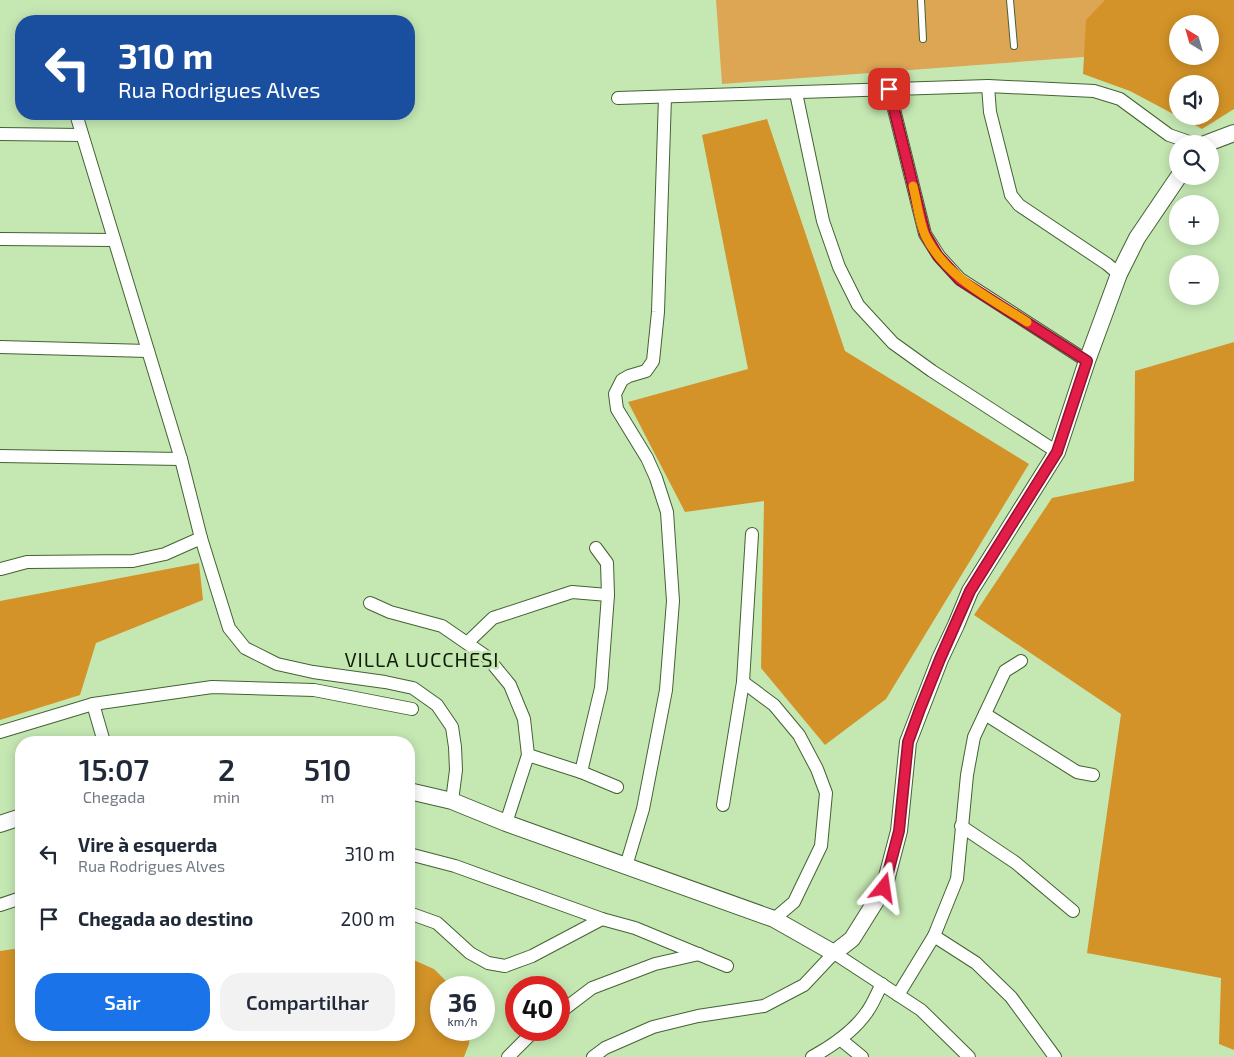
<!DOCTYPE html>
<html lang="pt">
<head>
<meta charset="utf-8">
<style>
  body { margin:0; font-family:"Exo 2",sans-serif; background:#f2f2f3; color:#1f2937; height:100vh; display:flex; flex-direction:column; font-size:19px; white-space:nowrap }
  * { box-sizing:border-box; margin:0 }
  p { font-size:16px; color:#747a83 }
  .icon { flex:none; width:28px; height:28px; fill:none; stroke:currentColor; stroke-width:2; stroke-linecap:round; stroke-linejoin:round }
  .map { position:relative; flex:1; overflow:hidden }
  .panel { position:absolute; left:15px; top:736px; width:400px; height:305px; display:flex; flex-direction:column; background:#fff; border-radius:20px; box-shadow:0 2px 12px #0003 }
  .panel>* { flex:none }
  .hud { position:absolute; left:15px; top:15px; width:400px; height:105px; border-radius:20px; box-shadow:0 2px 12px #0003; background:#1a4fa0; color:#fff; overflow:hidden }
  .needle { width:32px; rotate:323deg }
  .tools { position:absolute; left:1169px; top:15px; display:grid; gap:10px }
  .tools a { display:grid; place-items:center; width:50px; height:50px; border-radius:50%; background:#fff; box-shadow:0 2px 12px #0003; font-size:25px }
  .speed { position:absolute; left:430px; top:976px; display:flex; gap:10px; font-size:25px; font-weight:700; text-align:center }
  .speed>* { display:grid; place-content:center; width:65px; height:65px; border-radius:50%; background:#fff; box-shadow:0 2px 12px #0003; line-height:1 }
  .speed small { font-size:12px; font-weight:400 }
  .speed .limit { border:8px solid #d22; background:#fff; color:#111 }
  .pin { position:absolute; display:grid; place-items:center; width:42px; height:42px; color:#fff; margin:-21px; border-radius:10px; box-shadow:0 2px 8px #0006 }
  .me { position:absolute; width:55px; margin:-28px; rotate:15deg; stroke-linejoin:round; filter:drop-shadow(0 0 4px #0008) }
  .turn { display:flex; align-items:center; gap:18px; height:105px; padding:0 20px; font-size:22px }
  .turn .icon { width:65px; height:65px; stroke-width:2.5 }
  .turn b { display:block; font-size:35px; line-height:42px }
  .eta { display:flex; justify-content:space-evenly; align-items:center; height:85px; text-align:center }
  .eta b { font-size:30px; font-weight:600; line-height:35px }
  .action { display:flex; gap:10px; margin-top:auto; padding:10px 20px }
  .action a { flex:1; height:58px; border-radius:20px; background:#1a73e8; color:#fff; font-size:20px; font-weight:600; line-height:58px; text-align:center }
  .action a+a { background:#f2f2f3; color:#1f2937 }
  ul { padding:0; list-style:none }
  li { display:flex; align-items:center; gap:15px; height:65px; padding:0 20px }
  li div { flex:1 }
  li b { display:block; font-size:19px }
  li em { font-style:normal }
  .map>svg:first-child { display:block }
  .green { fill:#dca655 }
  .forest { fill:#d39328; fill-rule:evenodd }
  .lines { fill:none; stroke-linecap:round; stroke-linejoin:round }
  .service-casing { stroke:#446233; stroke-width:8 }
  .minor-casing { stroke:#446233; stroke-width:14 }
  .tertiary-casing { stroke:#446233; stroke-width:18 }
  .service { stroke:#fff; stroke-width:6 }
  .minor { stroke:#fff; stroke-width:12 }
  .tertiary { stroke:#fff; stroke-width:16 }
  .route-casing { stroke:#92132f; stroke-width:12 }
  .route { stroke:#e11d48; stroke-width:9 }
  .slow { stroke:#f59e0b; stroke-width:9 }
  .labels { text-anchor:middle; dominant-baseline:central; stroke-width:5; stroke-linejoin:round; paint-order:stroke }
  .neighbourhood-label { font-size:20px; letter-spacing:1px; fill:#101d09; stroke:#c5e8b3 }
</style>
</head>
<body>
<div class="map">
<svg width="1234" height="1057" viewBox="0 0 1234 1057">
  <rect width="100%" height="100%" fill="#c5e8b3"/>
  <path class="green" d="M716,0H1234L1210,24H1178L1177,50L722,84Z"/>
  <g class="forest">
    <path d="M1105,0H1234V109L1202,129L1179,116H1210V84H1178L1177,116L1130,91L1083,74L1086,20ZM1178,24H1210V56H1178Z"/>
    <path d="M767,119L845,351L1029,464L886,699L825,745L761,668L764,501L685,512L628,402L748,369L702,135Z"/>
    <path d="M1234,342V1050L1219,1044L1221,978L1087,953L1121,714L974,615L1052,498L1134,481L1135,371Z"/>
    <path d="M199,563L203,600L96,643L80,695L0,720V601Z"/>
    <path d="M21,948V1035H409V958L434,969L452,987L441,988V1030H470L469,1044L464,1057H0V951Z"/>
  </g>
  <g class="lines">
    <g class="service-casing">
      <g id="service">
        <path d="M921,0L923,39"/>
        <path d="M1010,0L1014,46"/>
      </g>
    </g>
    <g class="minor-casing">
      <g id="minor">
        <path d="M988,86L990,112L1011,195L1019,205L1107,264L1119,274"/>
        <path d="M889,89L925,234L939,256L960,279L1087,361"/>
        <path d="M796,93L823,221L839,267L858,305L893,343L932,371L1057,452"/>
        <path d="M618,98L988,86L1094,91L1120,99L1169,135L1195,144"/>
        <path d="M76,114L181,459L201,538L229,628L245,648L277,664L313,672L385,682L413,688L437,705L452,727L455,747L456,770L452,801"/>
        <path d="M0,134L82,135"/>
        <path d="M0,239L114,240"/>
        <path d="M0,347L148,351"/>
        <path d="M0,456L181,459"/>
        <path d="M1,569L27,562L133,561L165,554L201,538"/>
        <path d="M370,603L390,612L442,626L487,657L510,685L524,719L528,755L506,823"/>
        <path d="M467,643L493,618L572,592L608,595"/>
        <path d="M743,682L774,705L799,735L817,769L826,793L821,846L794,902L774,919"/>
        <path d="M93,704L104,742"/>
        <path d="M985,714L1077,772L1093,775"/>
        <path d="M0,732L93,704L212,687L314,690L412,709"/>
        <path d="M528,755L581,772L617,787"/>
        <path d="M581,772L601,688L608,595L607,563L596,548"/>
        <path d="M723,805L743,682L752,534"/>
        <path d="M961,826L1016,863L1073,911"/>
        <path d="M409,854L455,866L602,919L635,928L727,966"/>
        <path d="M626,866L643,809L666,690L673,601L667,512L656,478L647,458L617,409L615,394L622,380L629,376L646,371L653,361L658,312L665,97"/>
        <path d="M0,905L21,898"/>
        <path d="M409,913L437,923L470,953L488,963L505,966L532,956L602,919"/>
        <path d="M934,936L976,963L1011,997L1055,1057"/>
        <path d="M898,995L934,936L957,879L967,775L974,737L1005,671L1021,661"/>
        <path d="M559,1013L592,988L655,964L699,954"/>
        <path d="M840,1039L862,1057"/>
        <path d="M508,1057L535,1030"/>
        <path d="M593,1057L605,1048L653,1027L698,1016L764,1006L804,985L834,953L921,1010L969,1057"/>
        <path d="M812,1057C832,1046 854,1031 867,1012C873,1004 877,993 882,984"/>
      </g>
    </g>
    <g class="tertiary-casing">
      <g id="tertiary">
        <path d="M1205,144L1234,133"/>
        <path d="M409,791L452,801L506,823L774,919L834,953L852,939L884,888L899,831L908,742L940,659L956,625L970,591L1057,452L1087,361L1119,274L1137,238L1179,176"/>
        <path d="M0,824L21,817"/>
      </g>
    </g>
    <use href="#service" class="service"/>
    <use href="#minor" class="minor"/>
    <use href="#tertiary" class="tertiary"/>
  </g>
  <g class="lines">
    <g class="route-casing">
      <path id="route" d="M884,888L899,831L908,742L920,709L940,659L970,591L1057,452L1087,361L960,280L938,256L925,234L889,89"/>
    </g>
    <use href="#route" class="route"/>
    <path class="slow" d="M913,186C917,202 919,221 925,235C945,277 990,298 1027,322"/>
  </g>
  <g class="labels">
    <g class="neighbourhood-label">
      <text x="422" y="659">VILLA LUCCHESI</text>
    </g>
  </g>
</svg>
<div class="tools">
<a><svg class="needle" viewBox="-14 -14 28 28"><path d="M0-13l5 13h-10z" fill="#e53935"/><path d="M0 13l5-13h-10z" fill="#747a83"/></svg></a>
<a><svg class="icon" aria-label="sound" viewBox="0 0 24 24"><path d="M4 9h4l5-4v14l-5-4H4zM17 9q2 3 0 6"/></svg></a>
<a><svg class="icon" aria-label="search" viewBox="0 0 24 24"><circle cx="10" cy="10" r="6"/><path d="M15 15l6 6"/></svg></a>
<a>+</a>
<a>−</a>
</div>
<div class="speed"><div>36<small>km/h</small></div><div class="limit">40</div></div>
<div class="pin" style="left:889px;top:89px;background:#d93025"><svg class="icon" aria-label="arrive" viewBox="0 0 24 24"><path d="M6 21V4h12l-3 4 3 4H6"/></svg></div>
<svg class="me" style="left:884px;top:888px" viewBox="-20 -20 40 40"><path d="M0-17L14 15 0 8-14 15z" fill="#e11d48" stroke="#fff" stroke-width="4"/></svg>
<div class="hud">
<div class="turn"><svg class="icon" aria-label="left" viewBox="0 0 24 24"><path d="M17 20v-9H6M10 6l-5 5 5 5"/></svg><div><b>310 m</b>Rua Rodrigues Alves</div></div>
</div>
<section class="panel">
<div class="eta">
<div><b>15:07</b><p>Chegada</p></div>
<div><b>2</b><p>min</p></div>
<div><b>510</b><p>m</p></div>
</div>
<ul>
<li><svg class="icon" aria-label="left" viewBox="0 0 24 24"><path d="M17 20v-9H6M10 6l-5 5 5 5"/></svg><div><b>Vire à esquerda</b><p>Rua Rodrigues Alves</p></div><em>310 m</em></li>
<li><svg class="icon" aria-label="arrive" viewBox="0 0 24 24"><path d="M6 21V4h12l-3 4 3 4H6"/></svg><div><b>Chegada ao destino</b></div><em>200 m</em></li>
</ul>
<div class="action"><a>Sair</a><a>Compartilhar</a></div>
</section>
</div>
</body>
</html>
